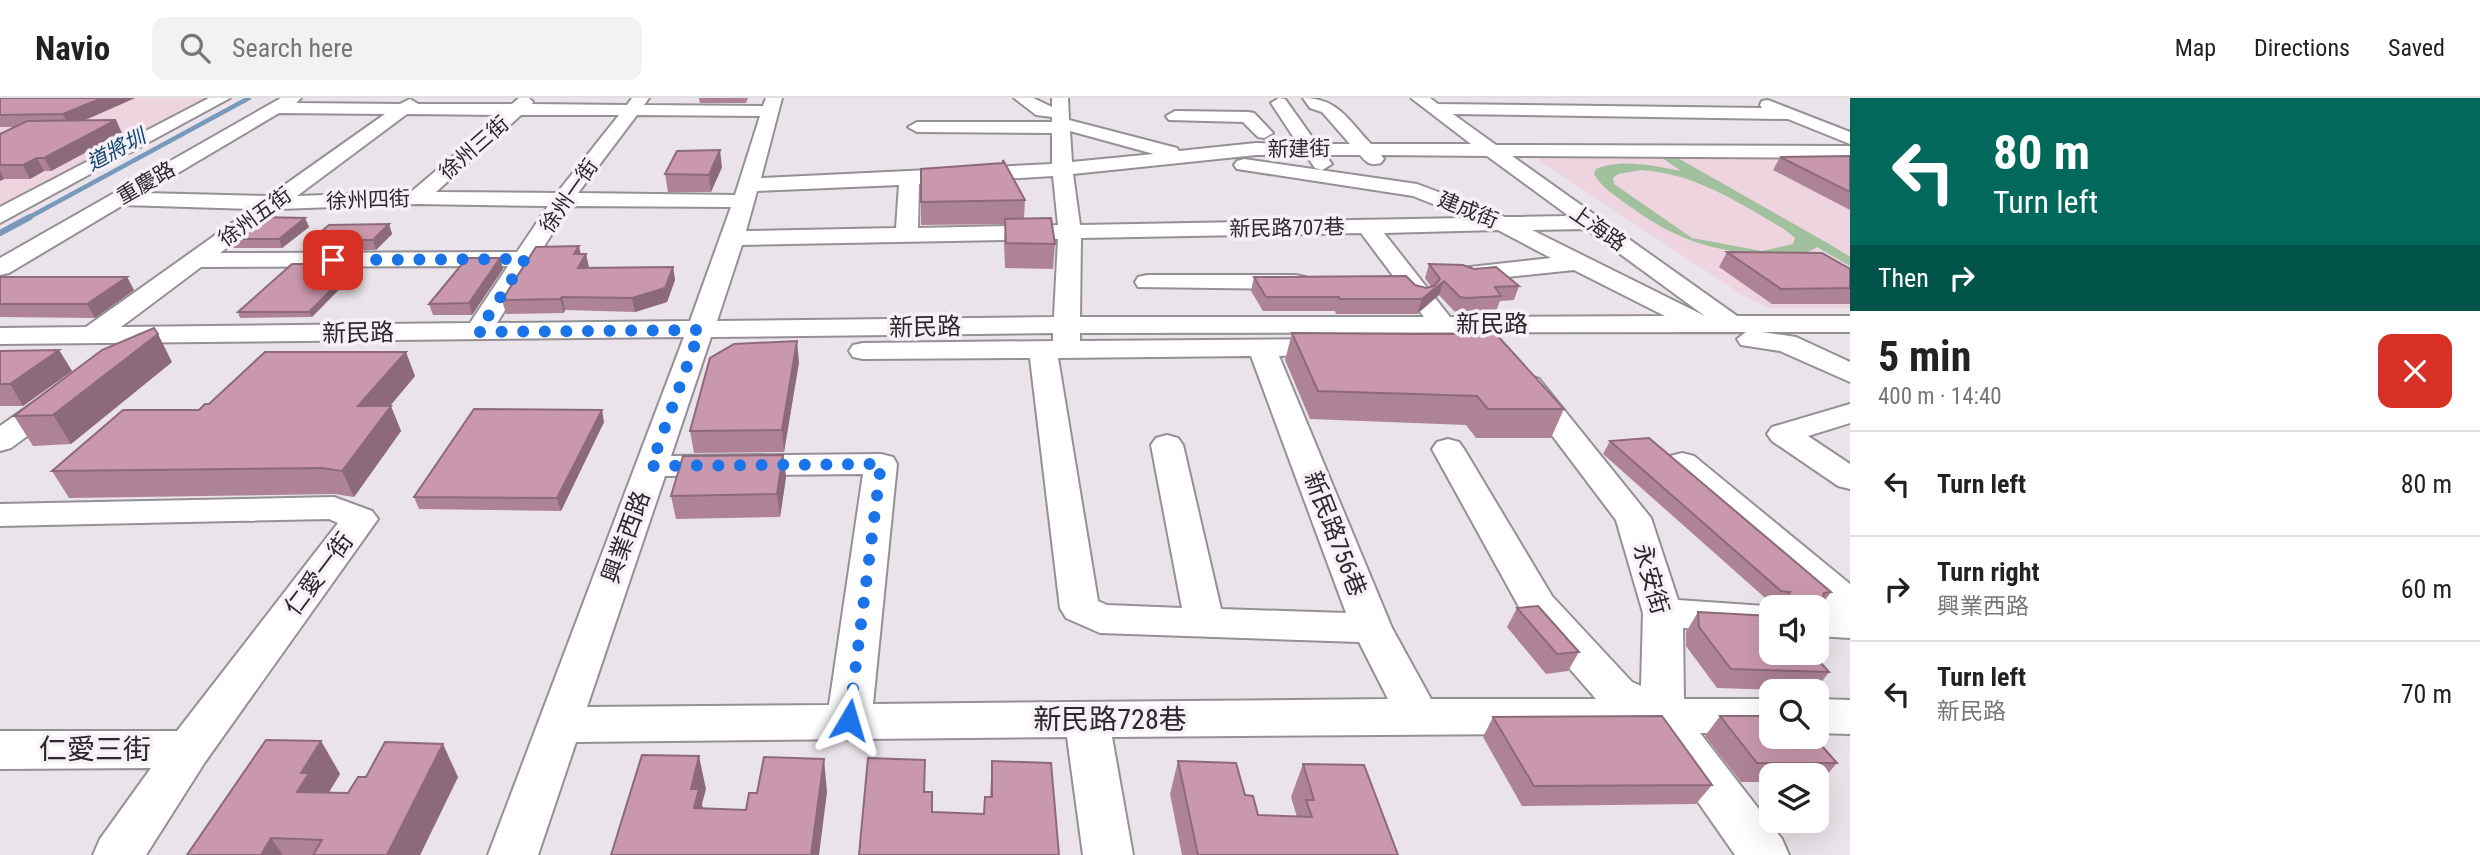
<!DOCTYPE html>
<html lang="en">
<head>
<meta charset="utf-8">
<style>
  body { margin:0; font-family:"Roboto Condensed","Noto Sans TC",sans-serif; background:#f2f2f2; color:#222; height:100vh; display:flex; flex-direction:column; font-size:26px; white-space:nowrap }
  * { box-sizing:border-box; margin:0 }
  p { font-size:23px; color:#767676 }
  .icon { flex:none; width:38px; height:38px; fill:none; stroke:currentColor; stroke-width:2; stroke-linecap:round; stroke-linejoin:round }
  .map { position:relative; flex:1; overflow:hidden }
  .details { display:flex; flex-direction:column; background:#fff; width:630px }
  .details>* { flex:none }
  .hud { background:#00695c; color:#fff; overflow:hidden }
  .controls { position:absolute; left:1759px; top:497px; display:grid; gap:14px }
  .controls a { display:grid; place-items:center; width:70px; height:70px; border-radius:14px; background:#fff; box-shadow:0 7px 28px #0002; font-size:35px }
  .pin { position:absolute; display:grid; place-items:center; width:60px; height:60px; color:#fff; margin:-30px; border-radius:14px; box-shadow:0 4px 10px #0006 }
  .me { position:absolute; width:77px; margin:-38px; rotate:7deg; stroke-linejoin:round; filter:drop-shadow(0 0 5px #0008) }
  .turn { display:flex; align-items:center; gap:24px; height:147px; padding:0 28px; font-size:32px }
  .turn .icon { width:91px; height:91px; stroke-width:2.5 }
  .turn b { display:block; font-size:49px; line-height:60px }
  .then { display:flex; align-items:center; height:66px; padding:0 28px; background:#0003; gap:14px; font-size:26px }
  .round { display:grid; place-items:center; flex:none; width:74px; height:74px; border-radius:14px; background:#f2f2f2 }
  .head { display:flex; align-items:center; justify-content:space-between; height:119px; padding:0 28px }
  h1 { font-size:42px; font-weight:700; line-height:52px }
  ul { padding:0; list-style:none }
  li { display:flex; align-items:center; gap:21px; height:105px; padding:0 28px; border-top:2px solid #e0e0e0 }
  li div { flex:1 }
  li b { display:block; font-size:26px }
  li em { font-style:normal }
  header { display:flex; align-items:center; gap:42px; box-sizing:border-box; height:98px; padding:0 35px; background:#fff; border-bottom:2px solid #e0e0e0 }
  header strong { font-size:33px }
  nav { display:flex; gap:38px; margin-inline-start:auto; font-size:24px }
  .search { width:490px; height:63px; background:#f2f2f2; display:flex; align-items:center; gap:18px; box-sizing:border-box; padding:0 24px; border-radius:14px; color:#767676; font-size:26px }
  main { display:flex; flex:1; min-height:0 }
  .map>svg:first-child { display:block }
  .education { fill:#edd4de }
  .green { fill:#a1c09d; fill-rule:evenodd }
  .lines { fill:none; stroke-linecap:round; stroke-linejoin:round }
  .stream-far1 { stroke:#7699bc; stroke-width:4.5 }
  .stream { stroke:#7699bc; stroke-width:6 }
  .minor-casing { stroke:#959095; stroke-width:4 }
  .minor { fill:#fff; fill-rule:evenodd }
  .wall { fill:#ae8395 }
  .shaded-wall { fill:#8d6a79 }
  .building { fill:#ca98ad; stroke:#8d6a79; stroke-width:2 }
  .route { stroke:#1a73e8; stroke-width:12; stroke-dasharray:0 21.6 }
  .labels { text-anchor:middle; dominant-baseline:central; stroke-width:7; stroke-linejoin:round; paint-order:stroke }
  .far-street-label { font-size:21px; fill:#2b292b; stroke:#f7f1f7 }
  .far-water-label { font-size:21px; font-style:italic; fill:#0d4573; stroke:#f7f1f7 }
  .street-label { font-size:24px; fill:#2b292b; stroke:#f7f1f7 }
  .near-street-label { font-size:28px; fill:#2b292b; stroke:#f7f1f7 }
</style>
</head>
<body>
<header>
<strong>Navio</strong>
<div class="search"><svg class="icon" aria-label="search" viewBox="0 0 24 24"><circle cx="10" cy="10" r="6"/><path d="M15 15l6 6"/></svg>Search here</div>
<nav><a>Map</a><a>Directions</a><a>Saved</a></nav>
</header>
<main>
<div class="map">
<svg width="1850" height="757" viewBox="0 0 1850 757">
  <rect width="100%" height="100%" fill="#eae3e9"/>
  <g class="education">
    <path d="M0,0H206L0,108Z"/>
    <path d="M1539,53L1850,59V210H1770L1744,198L1540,63Z"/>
  </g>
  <path class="green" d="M1661,59H1676L1831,147L1850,159V168L1817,149C1802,159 1788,157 1770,156C1709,154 1675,141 1625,105C1613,96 1601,89 1594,76L1596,71C1622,60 1654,68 1681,73ZM1641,72C1697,76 1737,104 1784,131L1795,140L1793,146L1762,153L1692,140L1614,86L1613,80L1618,76Z"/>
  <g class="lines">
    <path class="stream-far1" d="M26,121L249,0"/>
    <path class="stream" d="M0,135L30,119"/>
    <g class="minor-casing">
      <g id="minor">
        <path d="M209,0H230L0,125V109Z"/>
        <path d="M281,0H301L296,5L400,6L410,1L418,6H512L519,0H529L533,4L532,6L627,7L632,0H649L644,7L763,8L766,0H782L761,80L1052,66V35L917,34L908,29L917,24H1052V19L1036,17L1014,0H1033L1052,9V0H1068L1069,22L1177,50L1179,53L1256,45L1298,46L1271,5L1279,0L1285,1L1317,46H1350L1322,14L1310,10L1303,0C1338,0 1348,22 1371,46H1471L1411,0H1430L1438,6L1762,10L1760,7L1762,3L1768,2L1850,34V46L1788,21L1453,16L1496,47L1850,48V60L1512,58L1737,218H1850V234H1762L1796,239L1850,264V284L1780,253L1741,247L1737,241L1746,234L1080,235V243L1335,241L1345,243L1349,249L1345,255L1279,258L1392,530L1431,601H1596L1524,518L1432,351L1437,344L1448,341L1459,344L1464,351L1552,498L1632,584L1641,588L1643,515L1616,422L1514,287L1519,281L1529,278L1539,281L1651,420L1678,502L1779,509H1771V535L1683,530L1684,601H1771V635H1700L1782,741L1789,757H1735L1650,635L1112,639L1133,757H1083L1067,639L576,644L538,757H488L684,239L0,246V230L86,229L252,111L123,107L9,175L0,177V160ZM279,15L385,16L269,98L144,95ZM407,16L501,17L411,94L297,98ZM521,17H619L557,95L436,94ZM637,17L760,18L735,97L578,95ZM1070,33L1154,56L1072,64ZM1256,57H1306L1315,70L1322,72L1332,66L1325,57H1360C1367,65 1370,68 1381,65L1384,61L1381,57L1487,58L1569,118L1505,119L1417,86L1244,61L1237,63L1234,67L1237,71L1413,98L1468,120L1080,127L1073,76ZM1053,78L1058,127L918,130L919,86ZM899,87L896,130L746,133L757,93ZM417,106L548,108L517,154L220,155L279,111ZM569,108L731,109L690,223L497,225ZM1586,131L1705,218L1532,132ZM1498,132L1551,160L1470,169L1461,171L1458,176L1461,181L1470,183L1574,172L1665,218L1450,219L1384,135ZM1361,135L1424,219H1080L1081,140ZM1058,141L1054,219L717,223L742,147ZM508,168L470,225L121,229L201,169ZM1053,235V243L863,245L853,247L849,253L853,259L863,261L1030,260L1060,510L1066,520L1100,535L1359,544L1388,601L873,606L897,366L893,359L881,356L671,358L711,239ZM1251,258L1346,515L1221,511L1183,347L1178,340L1167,337L1156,340L1151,347L1182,510L1107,507L1098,503L1058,260ZM863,376L829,607L587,609L665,378Z"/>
        <path d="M1175,13L1248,14L1254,15L1273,35L1264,40L1258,39L1243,24L1169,22L1166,18Z"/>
        <path d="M1147,177H1296L1305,179L1308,184L1305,189L1296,191L1138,189L1135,184L1138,179Z"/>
        <path d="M57,293L68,296L72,302L68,308L11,350L0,353V328L46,296Z"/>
        <path d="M1850,306V325L1808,338L1850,366V391L1838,388L1772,343L1767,336L1772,329Z"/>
        <path d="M1682,355L1694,358L1850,486V540L1816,538V510L1829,511L1670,372L1666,365L1670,358Z"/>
        <path d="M334,399L372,413L378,421L205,664L146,757H93L100,741L151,670L0,671V633H177L338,425L329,421L0,428V406Z"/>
        <path d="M1816,601L1850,602V636L1816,635Z"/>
      </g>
    </g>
    <use href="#minor" class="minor"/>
  </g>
  <g class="wall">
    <path d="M0,0H135L83,23L122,35L51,73H44L30,81H4L0,83V36L14,29H0Z"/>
    <path d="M699,0H748L746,5H700Z"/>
    <path d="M1850,58V112L1773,72L1780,59Z"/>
    <path d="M1003,65L1025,102L1024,120L1055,146L1053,171L1005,170L1004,145L1005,126L921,127V104Z"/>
    <path d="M722,69L711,94H668L665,76Z"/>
    <path d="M305,120L309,129L282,150H232L228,141Z"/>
    <path d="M389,126L392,136L376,152H315L311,142Z"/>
    <path d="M1727,154L1850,171V206H1772L1719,169Z"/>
    <path d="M581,156H586L588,170L673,169L675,182L667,204L635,214L565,212L564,215L506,216L502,202Z"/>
    <path d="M500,160L503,171L472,217H433L429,206Z"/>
    <path d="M357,166L359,171L312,219L240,220L238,214Z"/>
    <path d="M1429,166L1519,188L1514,202L1500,203L1496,213L1463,215L1455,214L1439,197L1417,216H1336L1335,213H1263L1251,193L1254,179L1415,187L1426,190L1431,189L1425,180Z"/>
    <path d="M0,179H127L134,192L95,220L0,219Z"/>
    <path d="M1292,235L1564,311L1551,340H1476L1466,327L1310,321L1285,262Z"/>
    <path d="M59,252L72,273L23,308H0V253Z"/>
    <path d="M172,264L71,346L33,348L14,318Z"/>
    <path d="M799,264L784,354L694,355L690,333Z"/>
    <path d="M415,278L390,308L401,333L354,399L334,396L69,400L52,373L199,312Z"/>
    <path d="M604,324L561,413L419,411L414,399Z"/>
    <path d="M1610,343L1831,494L1821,508H1817L1816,509H1780L1781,507L1772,506L1603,356Z"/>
    <path d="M783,357L786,379L780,419L676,421L671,398Z"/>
    <path d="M1517,510L1579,554L1568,573L1546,576L1507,529Z"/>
    <path d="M1698,514L1829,574L1815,593L1717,590L1686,548V534Z"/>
    <path d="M1720,618L1837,665L1820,685H1816V677H1771V684H1741L1705,638Z"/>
    <path d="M1493,619L1712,687L1696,706L1522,708L1483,639Z"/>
    <path d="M321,643L340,676L328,695H348L458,679L420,757H187Z"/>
    <path d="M925,662V694L932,714L984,716L985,699H990L992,663L1059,757H859Z"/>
    <path d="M1178,663L1245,697L1258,717L1297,719L1291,699L1303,666L1398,757H1182L1170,696Z"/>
  </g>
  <g class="shaded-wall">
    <path d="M102,0H135L69,29L63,16Z"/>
    <path d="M116,22L122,35L51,73L44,60Z"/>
    <path d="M720,52L722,69L711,94L709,77Z"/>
    <path d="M37,60L44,73L30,81L23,67Z"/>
    <path d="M0,73L4,81L0,83Z"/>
    <path d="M305,120L309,129L282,150L279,141Z"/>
    <path d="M389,126L392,136L376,152L373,142Z"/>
    <path d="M579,148L582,161L574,156Z"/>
    <path d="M586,156L589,169L581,183L578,170Z"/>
    <path d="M500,160L503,171L472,217L469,205Z"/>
    <path d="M357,166L359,171L312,219L309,214Z"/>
    <path d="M673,169L675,182L667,204L635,214L632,200Z"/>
    <path d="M127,179L134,192L95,220L87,206Z"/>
    <path d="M1444,183L1439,197L1417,216L1422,201Z"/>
    <path d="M562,199L565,212L564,215L560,201Z"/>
    <path d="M158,236L172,264L71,346L53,317Z"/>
    <path d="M797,243L799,264L784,354L782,332Z"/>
    <path d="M59,252L72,273L23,308L10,286Z"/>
    <path d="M406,254L415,278L368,334L358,308Z"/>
    <path d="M391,308L401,333L354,399L342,373Z"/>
    <path d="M602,312L604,324L561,413L557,400Z"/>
    <path d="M783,357L786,379L780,419L777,396Z"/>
    <path d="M321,643L340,676L325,701L297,694L301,675Z"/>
    <path d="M443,646L458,679L420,757H387Z"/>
    <path d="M699,658L706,691L702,706L706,723L694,710L691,691Z"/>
    <path d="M824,661L827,694L819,757H811Z"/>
    <path d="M271,740L283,757H261Z"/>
  </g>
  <g class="building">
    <path d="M0,0H102L63,16L0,17Z"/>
    <path d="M116,22L44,60H37L23,67H0V36L27,23Z"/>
    <path d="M720,52L709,77L665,76L677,53Z"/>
    <path d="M1850,58V94L1780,59Z"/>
    <path d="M1003,62L1025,102L921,104V71L1003,65Z"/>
    <path d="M257,119L305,120L279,141H228Z"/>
    <path d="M1051,120L1055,146L1006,145L1005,121Z"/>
    <path d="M389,126L373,142H311L329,127Z"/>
    <path d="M579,148L574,156H586L578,170L673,169L665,190L632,200L562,199L560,201L502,202L536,149Z"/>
    <path d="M1727,154L1822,155L1850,171V190L1781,191Z"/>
    <path d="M467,160H500L469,205L429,206Z"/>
    <path d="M292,166H357L309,214H238Z"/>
    <path d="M1429,166L1463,167L1474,171L1496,169L1519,188L1495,189L1501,198L1468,200L1460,199L1444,183L1422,201H1340L1339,199H1266L1254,179L1406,178L1415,187L1426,190L1434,188L1440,181Z"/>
    <path d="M0,179H127L87,206H0Z"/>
    <path d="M154,230L158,236L53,317L14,318L102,252Z"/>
    <path d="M1292,235L1412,236H1496L1564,311H1488L1477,298L1318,293Z"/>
    <path d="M797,243L782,332L690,333L710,260L734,246Z"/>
    <path d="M59,252L10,286H0V253Z"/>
    <path d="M265,254H406L358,308H391L342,373L322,370L52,373L123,312H199L205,306H209Z"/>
    <path d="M474,311L602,312L557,400L414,399Z"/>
    <path d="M1649,340L1831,494L1824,495L1823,499L1792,502L1788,498L1790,494L1781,493L1610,343Z"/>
    <path d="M783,357L777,396L671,398L683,358Z"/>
    <path d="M1538,508L1579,554L1557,556L1517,510Z"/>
    <path d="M1698,514L1771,518V555H1812L1829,574L1731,571L1699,529Z"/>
    <path d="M1662,618L1712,687L1534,688L1493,619Z"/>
    <path d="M1720,618H1771V639H1814L1837,665H1757Z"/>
    <path d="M266,642L321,643L301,675H309L297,694L348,695L358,679H366L385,644L443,646L387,757H313L322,742L271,740L261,757H187Z"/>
    <path d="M642,657L699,658L691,691H699L694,710L746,712L749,695H757L764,659L824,661L811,757H611Z"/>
    <path d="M868,660L925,662L924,694H932V714L984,716L985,699H992V663L1051,665L1059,757H859Z"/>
    <path d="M1178,663L1236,665L1245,697L1253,698L1258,717L1312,719L1306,702H1314L1303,666L1364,667L1398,757H1198Z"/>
  </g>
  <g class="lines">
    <path class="route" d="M333,162L525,161L478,234L700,232L651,368L881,366L849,622"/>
  </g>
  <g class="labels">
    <g class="far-street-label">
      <text transform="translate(474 50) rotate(-41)">徐州三街</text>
      <text transform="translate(1299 51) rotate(-1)">新建街</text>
      <text transform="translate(146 85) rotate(-30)">重慶路</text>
      <text transform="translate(569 98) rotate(-55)">徐州一街</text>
      <text transform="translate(368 102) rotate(-2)">徐州四街</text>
      <text transform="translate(1468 112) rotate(22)">建成街</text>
      <text transform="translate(255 119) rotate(-36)">徐州五街</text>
      <text transform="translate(1287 130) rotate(-1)">新民路707巷</text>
      <text transform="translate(1598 130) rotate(35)">上海路</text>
    </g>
    <g class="far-water-label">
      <text transform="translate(116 52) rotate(-28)">道將圳</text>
    </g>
    <g class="street-label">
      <text x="1492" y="226">新民路</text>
      <text transform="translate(925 229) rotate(-1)">新民路</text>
      <text transform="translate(358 235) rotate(-1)">新民路</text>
      <text transform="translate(1335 436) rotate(69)">新民路756巷</text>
      <text transform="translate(626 439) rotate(-70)">興業西路</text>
      <text transform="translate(319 476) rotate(-53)">仁愛一街</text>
      <text transform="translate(1651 481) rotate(74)">永安街</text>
    </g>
    <g class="near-street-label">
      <text x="1110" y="621">新民路728巷</text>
      <text x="95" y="651">仁愛三街</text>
    </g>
  </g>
</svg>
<div class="controls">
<a><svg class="icon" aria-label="sound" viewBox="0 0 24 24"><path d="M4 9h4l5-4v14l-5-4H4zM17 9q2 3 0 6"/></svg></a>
<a><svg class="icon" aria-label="search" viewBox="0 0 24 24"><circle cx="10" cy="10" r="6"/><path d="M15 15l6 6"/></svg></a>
<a><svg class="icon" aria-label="layers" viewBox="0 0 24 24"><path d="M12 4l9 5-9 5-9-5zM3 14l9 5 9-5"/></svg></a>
</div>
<div class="pin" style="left:333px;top:162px;background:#d93025"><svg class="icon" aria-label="arrive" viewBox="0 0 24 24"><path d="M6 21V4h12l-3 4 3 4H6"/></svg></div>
<svg class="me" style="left:849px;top:622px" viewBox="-20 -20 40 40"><path d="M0-17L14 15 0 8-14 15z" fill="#1a73e8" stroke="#fff" stroke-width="4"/></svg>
</div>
<section class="details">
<div class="hud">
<div class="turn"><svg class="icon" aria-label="left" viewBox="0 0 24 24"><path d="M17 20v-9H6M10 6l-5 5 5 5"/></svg><div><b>80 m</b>Turn left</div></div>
<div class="then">Then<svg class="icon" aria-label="right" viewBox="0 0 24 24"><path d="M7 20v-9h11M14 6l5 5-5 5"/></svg></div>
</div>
<div class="head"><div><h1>5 min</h1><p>400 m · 14:40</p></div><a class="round" style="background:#d93025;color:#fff"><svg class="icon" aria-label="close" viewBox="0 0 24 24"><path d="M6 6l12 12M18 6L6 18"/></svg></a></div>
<ul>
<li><svg class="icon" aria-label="left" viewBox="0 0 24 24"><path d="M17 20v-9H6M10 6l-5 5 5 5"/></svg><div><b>Turn left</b></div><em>80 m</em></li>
<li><svg class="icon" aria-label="right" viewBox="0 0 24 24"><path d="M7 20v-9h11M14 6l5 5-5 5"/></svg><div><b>Turn right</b><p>興業西路</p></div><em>60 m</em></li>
<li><svg class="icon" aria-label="left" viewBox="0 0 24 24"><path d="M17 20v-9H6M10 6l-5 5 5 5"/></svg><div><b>Turn left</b><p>新民路</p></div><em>70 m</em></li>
</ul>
</section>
</main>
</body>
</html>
